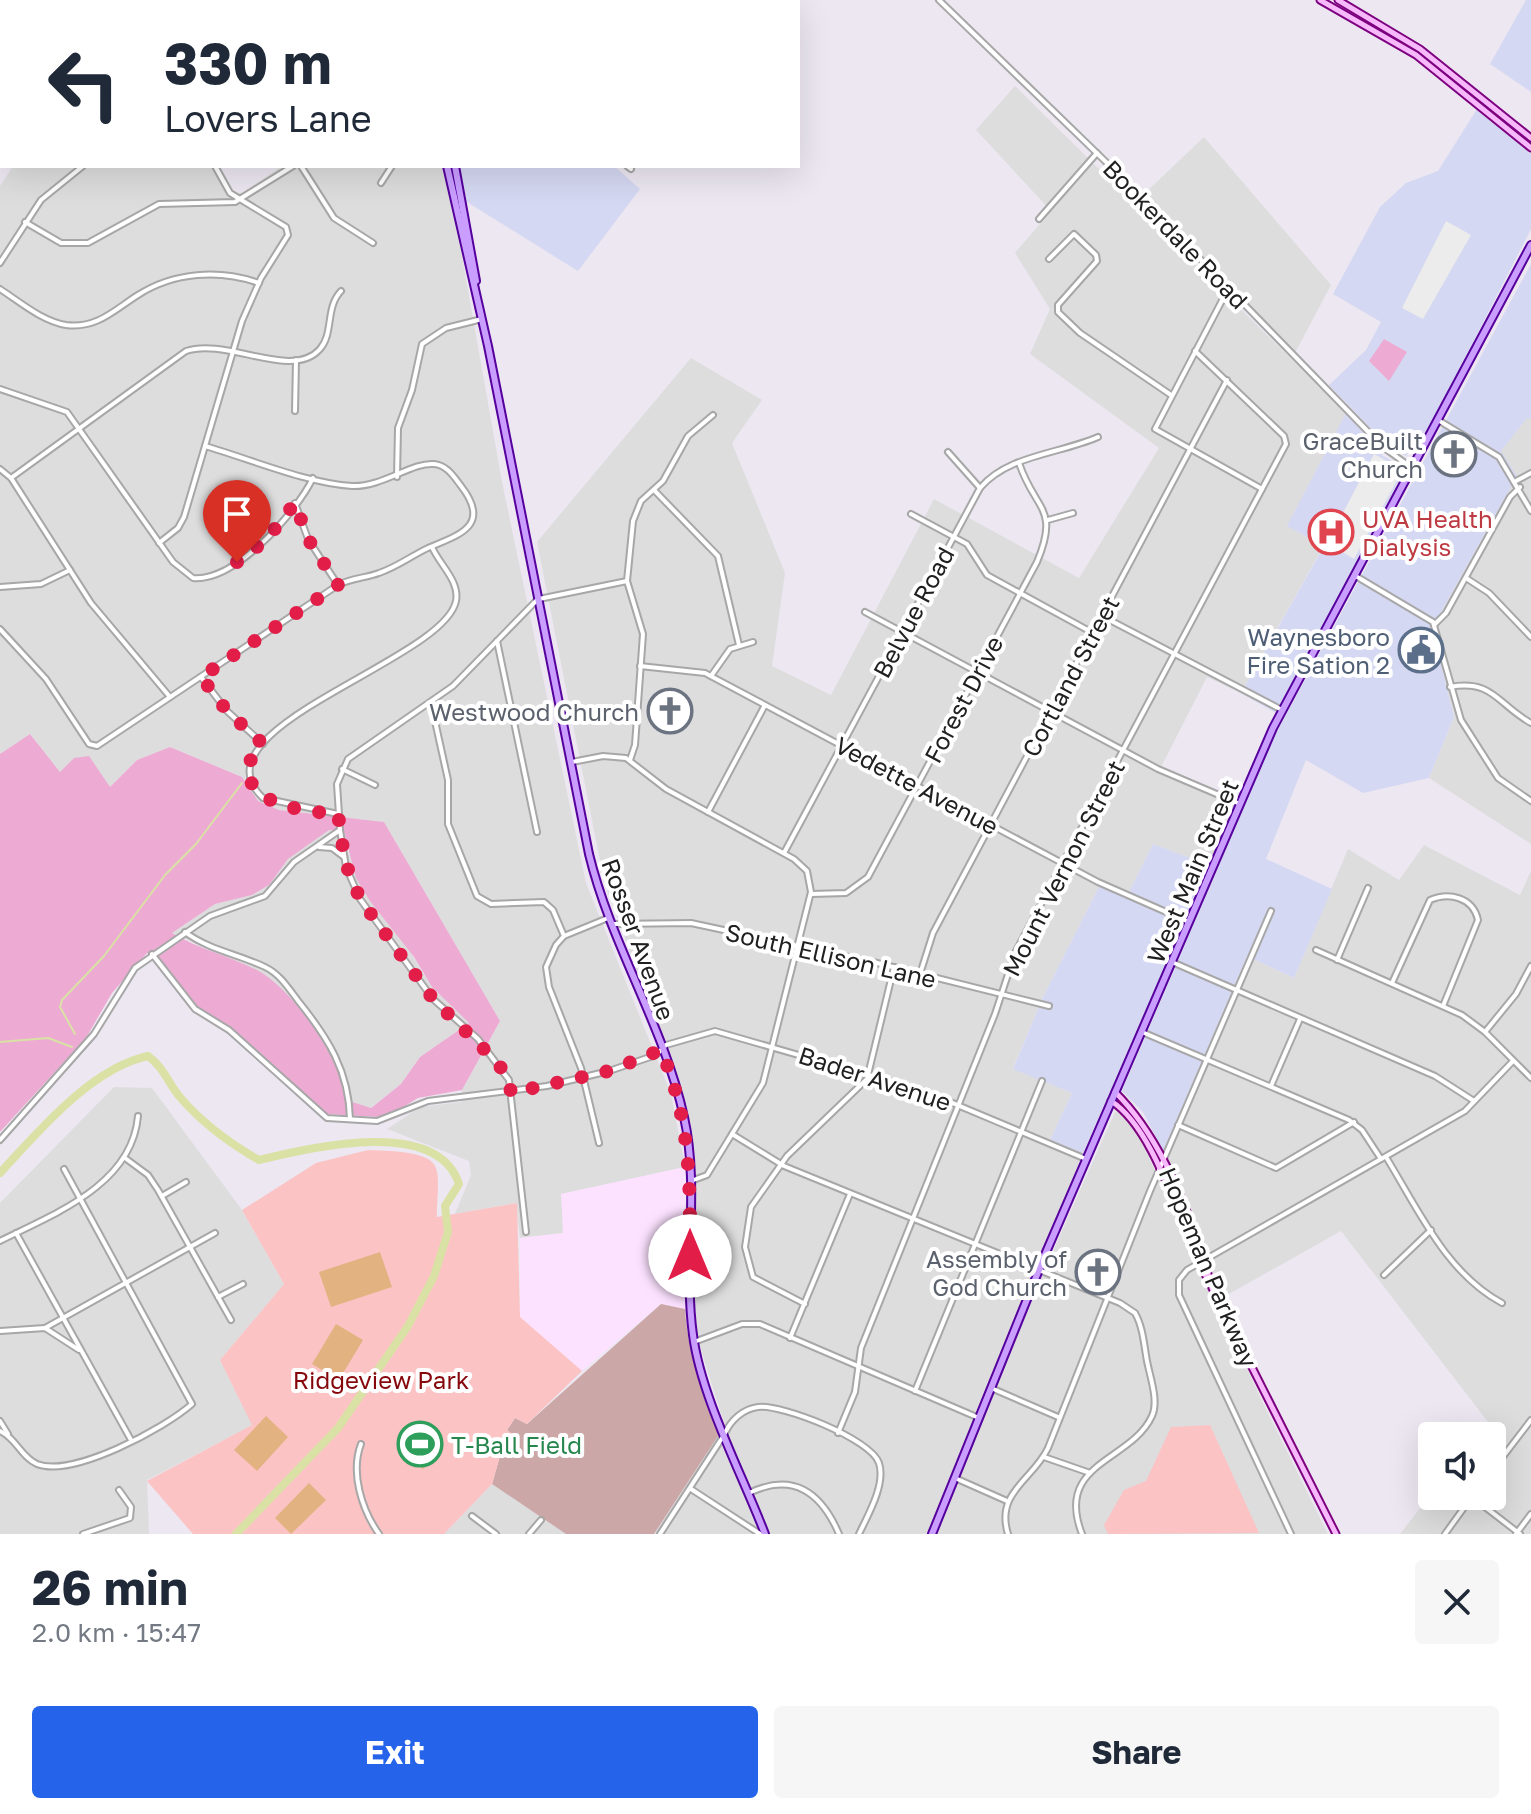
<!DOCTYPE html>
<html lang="en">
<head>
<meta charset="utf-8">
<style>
  body { margin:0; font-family:"Golos Text",sans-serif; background:#f6f6f7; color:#1f2937; height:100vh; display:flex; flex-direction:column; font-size:30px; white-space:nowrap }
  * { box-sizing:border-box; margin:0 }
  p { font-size:26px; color:#747a83 }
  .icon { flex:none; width:44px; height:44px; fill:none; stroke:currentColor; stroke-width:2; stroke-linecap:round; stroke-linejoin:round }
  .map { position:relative; height:1534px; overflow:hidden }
  .drawer { display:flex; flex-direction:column; background:#fff; flex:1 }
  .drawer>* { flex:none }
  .top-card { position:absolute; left:0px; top:0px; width:800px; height:168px; box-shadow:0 8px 32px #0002; background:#fff; color:#1f2937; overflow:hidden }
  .controls { position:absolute; left:1418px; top:1422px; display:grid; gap:16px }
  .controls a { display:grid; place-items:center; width:88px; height:88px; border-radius:8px; background:#fff; box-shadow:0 8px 32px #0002; font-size:40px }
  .pin { position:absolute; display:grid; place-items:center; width:68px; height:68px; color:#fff; margin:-82px -34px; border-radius:50% 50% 50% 0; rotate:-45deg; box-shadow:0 0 8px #0007 }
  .pin .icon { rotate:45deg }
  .me { position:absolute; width:88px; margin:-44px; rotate:0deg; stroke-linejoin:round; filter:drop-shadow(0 0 6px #0008) }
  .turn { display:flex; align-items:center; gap:28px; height:168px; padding:0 32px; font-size:36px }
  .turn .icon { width:104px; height:104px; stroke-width:2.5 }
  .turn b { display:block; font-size:56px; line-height:68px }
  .round { display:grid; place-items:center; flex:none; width:84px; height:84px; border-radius:8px; background:#f6f6f7 }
  .overview { display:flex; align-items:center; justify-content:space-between; height:136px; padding:0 32px }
  h1 { font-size:48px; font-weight:700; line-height:60px }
  .primary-button { display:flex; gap:16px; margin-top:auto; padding:16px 32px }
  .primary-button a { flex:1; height:92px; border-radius:8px; background:#2563eb; color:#fff; font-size:32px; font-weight:700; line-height:92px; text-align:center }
  .primary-button a+a { background:#f6f6f7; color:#1f2937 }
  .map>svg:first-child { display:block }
  .residential { fill:#ddddde }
  .commercial { fill:#d5d8f2 }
  .education { fill:#fce2ff }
  .grass { fill:#edabd3; fill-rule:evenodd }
  .cemetery { fill:#cba8a7 }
  .park { fill:#fcc3c5 }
  .pitch { fill:#e3b281 }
  .parking { fill:#ececec }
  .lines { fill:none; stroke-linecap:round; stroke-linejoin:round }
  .stream { stroke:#dae1a5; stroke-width:2 }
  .river { stroke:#dae1a5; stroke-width:8 }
  .minor-casing { stroke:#a7a7a7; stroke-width:8 }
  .tertiary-casing { stroke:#a7a7a7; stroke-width:8 }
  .secondary-casing { stroke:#7d007f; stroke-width:9 }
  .primary-casing { stroke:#56009d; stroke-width:10 }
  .minor { stroke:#fff; stroke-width:4 }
  .tertiary { stroke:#fff; stroke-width:4 }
  .secondary { stroke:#f8b9fc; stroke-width:5 }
  .primary { stroke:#c99eff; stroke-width:6 }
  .route { stroke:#e11d48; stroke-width:14; stroke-dasharray:0 25.2 }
  .labels { text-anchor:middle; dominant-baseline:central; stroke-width:8; stroke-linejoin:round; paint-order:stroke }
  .street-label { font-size:24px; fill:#202020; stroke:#fff }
  .worship-label { font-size:24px; fill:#5b616d; stroke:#fff; text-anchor:end }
  .health-label { font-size:24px; fill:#be3a42; stroke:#fff; text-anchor:start }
  .service-label { font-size:24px; fill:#4e5e75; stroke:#fff; text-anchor:end }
  .park-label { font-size:24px; fill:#86070b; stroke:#fff }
  .leisure-label { font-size:24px; fill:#27864d; stroke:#fff; text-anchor:start }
</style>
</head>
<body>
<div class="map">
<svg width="1531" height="1534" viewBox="0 0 1531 1534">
  <rect width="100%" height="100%" fill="#ece7f1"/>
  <g class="residential">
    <path d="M1015,86L1346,413L1288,526L1324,545L1241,693L1207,677L1158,773L1237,806L1209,865L1153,844L1129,892L1102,881L1043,997L1013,1068L1072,1093L1050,1140L1083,1153L929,1534H769L729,1439L696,1334L691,1147L683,1098L604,881L537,542L691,358L762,400L732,443L785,573L772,666L831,695L934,499L1079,578L1159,448L1030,354L1050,309L1015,253L1051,211L976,130Z"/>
    <path d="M1204,137L1331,285L1295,353L1143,195Z"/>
    <path d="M13,166H218L230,193H242L282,166H446L502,482L586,883L671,1094L685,1167L562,1194L564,1233L520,1238L516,1203L455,1214L471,1175L469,1161L387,1129L420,1107L461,1102L462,1090L500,1021L384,822L279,810L258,801L242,777L170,747L137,760L110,787L60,772L30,734L0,754V186Z"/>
    <path d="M1527,417L1531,419V844L1429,778L1454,717L1432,628L1517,476L1500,451Z"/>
    <path d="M329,829L344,832L347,851L432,987L469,1023L420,1057L401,1084L370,1108L346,1100L314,1029L281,989L259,972L172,933L215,904L252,895L269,885L288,859Z"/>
    <path d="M1424,845L1520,895L1531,871V1534H1400L1432,1493L1492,1496V1436H1477L1488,1422L1341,1231L1220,1299L1206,1250L1163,1151L1247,956L1294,978L1348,849L1399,880Z"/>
    <path d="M114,1087L152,1088L242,1210L284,1284L220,1360L253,1425L147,1480L149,1534H0V1203Z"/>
    <path d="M1121,1110L1141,1140L1263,1403L1328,1534H936L1033,1296L1115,1112Z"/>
    <path d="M720,1433L761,1534H654Z"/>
    <path d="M492,1484L566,1534H444Z"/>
  </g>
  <g class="commercial">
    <path d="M1526,0H1531V92L1490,64Z"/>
    <path d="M1477,109L1531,153V229L1429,428L1406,456L1388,446L1329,385L1366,350L1381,322L1333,294L1380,207L1406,183L1438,171Z"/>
    <path d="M459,166H614L640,189L578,271L467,202Z"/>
    <path d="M1531,264V419L1527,418L1501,451L1517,476L1432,628L1454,717L1429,778L1363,793L1306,760L1266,859L1332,889L1294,978L1247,956L1163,1151L1143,1112L1122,1091L1275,735Z"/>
    <path d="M1346,413L1383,456L1398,464L1401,477L1276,713L1241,693L1324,546L1287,526Z"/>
    <path d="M1153,844L1209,865L1083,1153L1050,1140L1072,1093L1013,1069L1043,997L1102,881L1129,892Z"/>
  </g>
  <path class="education" d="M685,1167V1309L661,1304L582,1371L520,1317V1238L563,1233L561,1194Z"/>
  <g class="grass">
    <path d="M1384,339L1407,352L1389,381L1369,361Z"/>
    <path d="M30,734L60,772L74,758L89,756L110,787L137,760L170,747L242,777L258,801L279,810L384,822L500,1021L462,1090L418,1098L392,1114L378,1117L327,1114L247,1041L197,1006L158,958L147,953L112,993L86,1038L0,1132V754ZM329,830L344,832L356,878L370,901L414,957L432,987L469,1023L420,1057L401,1084L371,1108L346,1100C342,1060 293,989 257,970C229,956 199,949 172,933L215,904L252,895L269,885L288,859Z"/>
  </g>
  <path class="cemetery" d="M661,1304L685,1309C688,1355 702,1391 720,1433L654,1534H566L492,1484L502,1449L512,1435L507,1430L515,1418L527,1424Z"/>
  <g class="park">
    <path d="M368,1150C384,1151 428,1150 435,1166C441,1177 436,1203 437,1217L517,1203L520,1317L582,1371L527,1424L515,1418L507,1430L512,1434L502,1449L492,1484L444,1534H193L147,1481L252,1425L220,1360L284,1284L242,1210L316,1163Z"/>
    <path d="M1210,1425L1259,1533L1108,1534L1104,1525L1124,1490L1146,1481L1171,1427Z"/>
  </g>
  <g class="pitch">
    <path d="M380,1252L392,1287L331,1307L319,1272Z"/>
    <path d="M336,1324L363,1340L339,1380L312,1364Z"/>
    <path d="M266,1416L288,1437L257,1471L234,1450Z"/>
    <path d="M421,1422C439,1435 436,1454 423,1469L402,1451Z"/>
    <path d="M309,1483L326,1500L291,1534L275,1518Z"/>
  </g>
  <g class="parking">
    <path d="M1446,221L1471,235L1423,319L1402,308Z"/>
    <path d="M1374,454L1396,466L1395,470L1400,475L1354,559L1327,543Z"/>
  </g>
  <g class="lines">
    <g class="stream">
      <path d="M75,1034L60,1007L62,1000L104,956L165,875L196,844L242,783"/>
      <path d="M0,1042L48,1038L72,1047"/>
    </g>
    <path class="river" d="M0,1173C38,1132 91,1068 148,1056C164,1068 167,1081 179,1096C201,1122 229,1143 259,1160C310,1148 437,1116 459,1184L445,1206L448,1232L434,1276L408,1326L338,1428L236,1534"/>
    <g class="minor-casing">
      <g id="minor">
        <path d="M707,0V2"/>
        <path d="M52,2L53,0"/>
        <path d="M157,2H160"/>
        <path d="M0,119L2,116"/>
        <path d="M301,166L334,218L373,243"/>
        <path d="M627,166L631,169"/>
        <path d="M381,183L392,166"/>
        <path d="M1039,219L1097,153"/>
        <path d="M25,222L61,243H88L159,204L235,202L293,166"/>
        <path d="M1049,259L1074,234L1096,255L1097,261L1058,305V312L1080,333L1171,395"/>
        <path d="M0,263L41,200L83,166"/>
        <path d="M0,289C20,302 42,321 66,325C97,329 114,310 138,295C174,272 219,269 259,283"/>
        <path d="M1228,289L1155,429L1262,489"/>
        <path d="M0,389L67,412L173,562L193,578C235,582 296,513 313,478"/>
        <path d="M295,411L296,360"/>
        <path d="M1438,420L1499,457L1531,511"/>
        <path d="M948,452L980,488"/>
        <path d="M0,469L11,478L91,603L170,697"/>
        <path d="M397,477L398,428L412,390L422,344L446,328L482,319"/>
        <path d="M11,478L186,351C227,337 292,381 320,349C334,333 325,308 341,291"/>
        <path d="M1516,481L1531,473"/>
        <path d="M654,490L718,556L739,645"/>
        <path d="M295,503L308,539L338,585"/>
        <path d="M911,514L967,544L987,575L1093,633"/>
        <path d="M1048,520L1073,513"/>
        <path d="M159,543L178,528L184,517L242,321L261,278L288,235L286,227L230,193L215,166"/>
        <path d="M1354,575L1433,622L1461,720L1498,778L1531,801"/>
        <path d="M1466,578L1489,593L1531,637"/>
        <path d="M0,587L41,584L70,570"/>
        <path d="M539,599L627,581"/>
        <path d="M865,612L1158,769L1240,804"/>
        <path d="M1102,616L1282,710"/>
        <path d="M1434,625L1446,613L1510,497L1520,487"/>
        <path d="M0,629L46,679L89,744L97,746L338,585C351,578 366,578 379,573C397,567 411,556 428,548C459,535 492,526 461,486C454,477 447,465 434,464C412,462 383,487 352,486C306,483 250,459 205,446"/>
        <path d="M497,641L537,832"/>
        <path d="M640,666L705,673L1098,882L1189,922"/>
        <path d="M711,676L730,649L753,642"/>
        <path d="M201,677L227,711L263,744"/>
        <path d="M1450,687C1493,679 1498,705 1531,723"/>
        <path d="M431,703L448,780V824L477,896L491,904L544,902L553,910L564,936"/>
        <path d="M630,760L635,745L643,634L627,581L633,521L641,501L663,481L688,436L713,415"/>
        <path d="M572,762L603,756L626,758L666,789L794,859L807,871L811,892L763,1083L707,1175L691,1181"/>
        <path d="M342,769L375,785"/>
        <path d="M708,812L765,705"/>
        <path d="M338,814L263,798C189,728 444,661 456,601C460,581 439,564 432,547"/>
        <path d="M340,830L346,867L360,899L433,999L478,1039L509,1080L526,1232"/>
        <path d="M784,853L980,488C1008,455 1059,454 1098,437"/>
        <path d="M811,894L846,893L868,877L1037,562C1060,507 1035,511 1019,463"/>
        <path d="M613,924L691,923L877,963L1049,1006"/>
        <path d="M185,932C209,950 238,954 265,967C280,974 289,989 299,1002C328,1038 349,1071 350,1119"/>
        <path d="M1316,950L1462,1015L1485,1032L1531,1078"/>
        <path d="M152,954L195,1009L229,1030L327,1118L377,1121L428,1101L547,1086L609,1071L656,1055L666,1045L715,1031L924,1091L1086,1159"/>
        <path d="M1337,960L1368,888"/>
        <path d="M1172,962L1435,1076L1474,1101"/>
        <path d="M920,974L933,933L1227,380"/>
        <path d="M1392,983L1430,900C1449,892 1473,897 1478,920L1443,1006"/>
        <path d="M1142,1032L1349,1120L1362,1130L1381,1159"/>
        <path d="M1485,1032L1516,994L1531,966"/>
        <path d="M1271,1086L1300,1019"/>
        <path d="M1178,1125L1276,1168L1354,1122"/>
        <path d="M732,1134L784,1166L1120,1303L1135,1313C1143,1327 1144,1345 1147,1361C1150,1377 1159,1401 1152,1416C1131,1462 1054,1462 1082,1534"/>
        <path d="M599,1143L581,1068L549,987L546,967L556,945L564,936L608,918"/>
        <path d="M1386,1157C1418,1209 1446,1273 1502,1303"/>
        <path d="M125,1158L148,1175L158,1190L231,1320"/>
        <path d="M162,1196L186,1182"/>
        <path d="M16,1233L131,1440"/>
        <path d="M0,1241C54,1214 132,1185 138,1116"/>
        <path d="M1384,1275L1431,1230"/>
        <path d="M218,1297L243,1284"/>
        <path d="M805,1304L753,1277L745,1247L751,1207L787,1156L867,1079L894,967"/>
        <path d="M45,1328L215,1233"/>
        <path d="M0,1331L45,1328L79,1350"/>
        <path d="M790,1338L850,1194"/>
        <path d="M694,1342L742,1324H760L979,1418"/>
        <path d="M991,1388L1058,1417"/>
        <path d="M915,1391L1042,1081"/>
        <path d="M0,1421L8,1434"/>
        <path d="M0,1431C16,1438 21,1457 37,1464C73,1478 165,1428 192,1404L64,1169"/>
        <path d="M725,1433C731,1420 743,1409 758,1407C782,1404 871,1439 879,1463C886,1484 868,1515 859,1534"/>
        <path d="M838,1433L855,1392L861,1348L995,1014L1015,953L1286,444L1284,436L1195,351"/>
        <path d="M361,1444C350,1473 362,1510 379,1534"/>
        <path d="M1044,1457L1090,1473"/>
        <path d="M1492,1471L1531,1420"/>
        <path d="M955,1478L1007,1501"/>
        <path d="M691,1489L760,1534"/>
        <path d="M749,1493C793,1472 821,1492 839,1534"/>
        <path d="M1472,1497L1520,1534"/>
        <path d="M472,1516L496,1534"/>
        <path d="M83,1534L130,1518L131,1507L119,1490"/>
        <path d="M529,1534L541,1520"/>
        <path d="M1008,1534C995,1492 1033,1480 1048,1448L1150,1191L1271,911"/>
        <path d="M1291,1534L1179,1295V1280L1187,1270L1465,1111L1513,1061"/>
        <path d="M1445,1534L1471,1498"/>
        <path d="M1516,1534L1531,1514"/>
      </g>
    </g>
    <g class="tertiary-casing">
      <g id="tertiary">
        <path d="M939,0L1105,161L1383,447L1412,468"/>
        <path d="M319,847L332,848L344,857"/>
        <path d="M0,1140L94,1034L135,968L210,916L265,896L294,862L340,830L337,784L348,759L453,686L537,600"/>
        <path d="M660,1534L724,1435"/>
      </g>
    </g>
    <g class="secondary-casing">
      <g id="secondary">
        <path d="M1320,0L1416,55L1531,148"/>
        <path d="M1338,0L1420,49L1531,138"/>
        <path d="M1115,1092C1164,1140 1194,1223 1212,1288L1336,1534"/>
        <path d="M1111,1101C1157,1130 1181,1231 1208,1280"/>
      </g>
    </g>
    <g class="primary-casing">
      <g id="primary">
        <path d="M373,0L375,2"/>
        <path d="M383,0L384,2"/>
        <path d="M447,166L488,346L589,854C611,945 664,1026 684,1117C700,1188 683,1263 693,1335C701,1397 742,1474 765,1534"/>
        <path d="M455,166L476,281"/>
        <path d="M932,1534L1047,1250L1273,728L1531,245"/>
      </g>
    </g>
    <use href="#minor" class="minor"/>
    <use href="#tertiary" class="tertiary"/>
    <use href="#secondary" class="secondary"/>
    <use href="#primary" class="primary"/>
  </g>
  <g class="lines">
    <path class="route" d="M237,562L266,540L295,503L308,539L338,585L201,677L227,711L263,744L247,765C247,807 306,811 338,814L345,862L360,899L433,999L497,1062L509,1080L511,1093L609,1071L661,1050C691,1121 690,1181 690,1256"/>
  </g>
  <defs>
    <g id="church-ring" transform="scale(2.3)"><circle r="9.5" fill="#fff" stroke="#6b7280" stroke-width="1.5"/><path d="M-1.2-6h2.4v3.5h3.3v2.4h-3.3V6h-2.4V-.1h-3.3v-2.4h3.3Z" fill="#6b7280"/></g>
    <g id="hospital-ring" transform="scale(2.3)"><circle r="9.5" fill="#fff" stroke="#e0444e" stroke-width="1.5"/><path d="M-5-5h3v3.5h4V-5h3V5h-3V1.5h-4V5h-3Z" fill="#e0444e"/></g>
    <g id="civic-ring" transform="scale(2.3)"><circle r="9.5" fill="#fff" stroke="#5c6f8a" stroke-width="1.5"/><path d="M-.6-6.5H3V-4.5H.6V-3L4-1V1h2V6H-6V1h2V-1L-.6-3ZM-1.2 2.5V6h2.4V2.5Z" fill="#5c6f8a"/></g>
    <g id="stadium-ring" transform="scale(2.3)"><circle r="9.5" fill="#fff" stroke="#2e9e5b" stroke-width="1.5"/><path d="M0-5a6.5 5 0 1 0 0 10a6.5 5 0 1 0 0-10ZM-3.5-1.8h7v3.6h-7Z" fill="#2e9e5b"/></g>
  </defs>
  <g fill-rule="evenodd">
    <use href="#church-ring" x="1454" y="454"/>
    <use href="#hospital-ring" x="1331" y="532"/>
    <use href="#civic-ring" x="1421" y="650"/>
    <use href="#church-ring" x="670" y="711"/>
    <use href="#church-ring" x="1098" y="1272"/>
    <use href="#stadium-ring" x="420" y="1444"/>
  </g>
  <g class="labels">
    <g class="street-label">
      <text transform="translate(1176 234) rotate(46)">Bookerdale Road</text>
      <text transform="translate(913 612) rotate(-62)">Belvue Road</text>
      <text transform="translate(1070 676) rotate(-62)">Cortland Street</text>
      <text transform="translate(963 699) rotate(-62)">Forest Drive</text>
      <text transform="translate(917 785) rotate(28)">Vedette Avenue</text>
      <text transform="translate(1063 868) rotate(-63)">Mount Vernon Street</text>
      <text transform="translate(1192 871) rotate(-67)">West Main Street</text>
      <text transform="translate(639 939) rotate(70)">Rosser Avenue</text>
      <text transform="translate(831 955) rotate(13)">South Ellison Lane</text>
      <text transform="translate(875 1078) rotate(18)">Bader Avenue</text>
      <text transform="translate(1209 1267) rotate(67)">Hopeman Parkway</text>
    </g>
    <g class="worship-label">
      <text x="1423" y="440">GraceBuilt<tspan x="1423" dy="28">Church</tspan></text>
      <text x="639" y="711">Westwood Church</text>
      <text x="1067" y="1258">Assembly of<tspan x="1067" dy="28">God Church</tspan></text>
    </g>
    <g class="health-label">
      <text x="1362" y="518">UVA Health<tspan x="1362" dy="28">Dialysis</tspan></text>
    </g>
    <g class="service-label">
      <text x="1390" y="636">Waynesboro<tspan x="1390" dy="28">Fire Sation 2</tspan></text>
    </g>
    <g class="park-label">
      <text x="381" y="1379">Ridgeview Park</text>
    </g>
    <g class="leisure-label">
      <text x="451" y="1444">T-Ball Field</text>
    </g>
  </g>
</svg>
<div class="controls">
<a><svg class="icon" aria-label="sound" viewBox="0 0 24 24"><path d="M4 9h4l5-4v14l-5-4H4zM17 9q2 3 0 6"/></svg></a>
</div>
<div class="pin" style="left:237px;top:562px;background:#d93025"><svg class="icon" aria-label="arrive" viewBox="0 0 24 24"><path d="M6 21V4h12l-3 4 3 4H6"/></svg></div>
<svg class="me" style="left:690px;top:1256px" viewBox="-20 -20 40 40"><circle r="19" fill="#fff"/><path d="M0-13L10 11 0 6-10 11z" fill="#e11d48"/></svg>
<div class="top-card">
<div class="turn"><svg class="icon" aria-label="left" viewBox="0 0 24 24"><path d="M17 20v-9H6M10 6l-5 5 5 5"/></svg><div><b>330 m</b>Lovers Lane</div></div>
</div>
</div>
<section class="drawer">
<div class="overview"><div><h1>26 min</h1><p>2.0 km · 15:47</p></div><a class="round"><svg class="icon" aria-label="close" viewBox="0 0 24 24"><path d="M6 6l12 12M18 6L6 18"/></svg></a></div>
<div class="primary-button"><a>Exit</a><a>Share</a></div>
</section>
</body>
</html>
